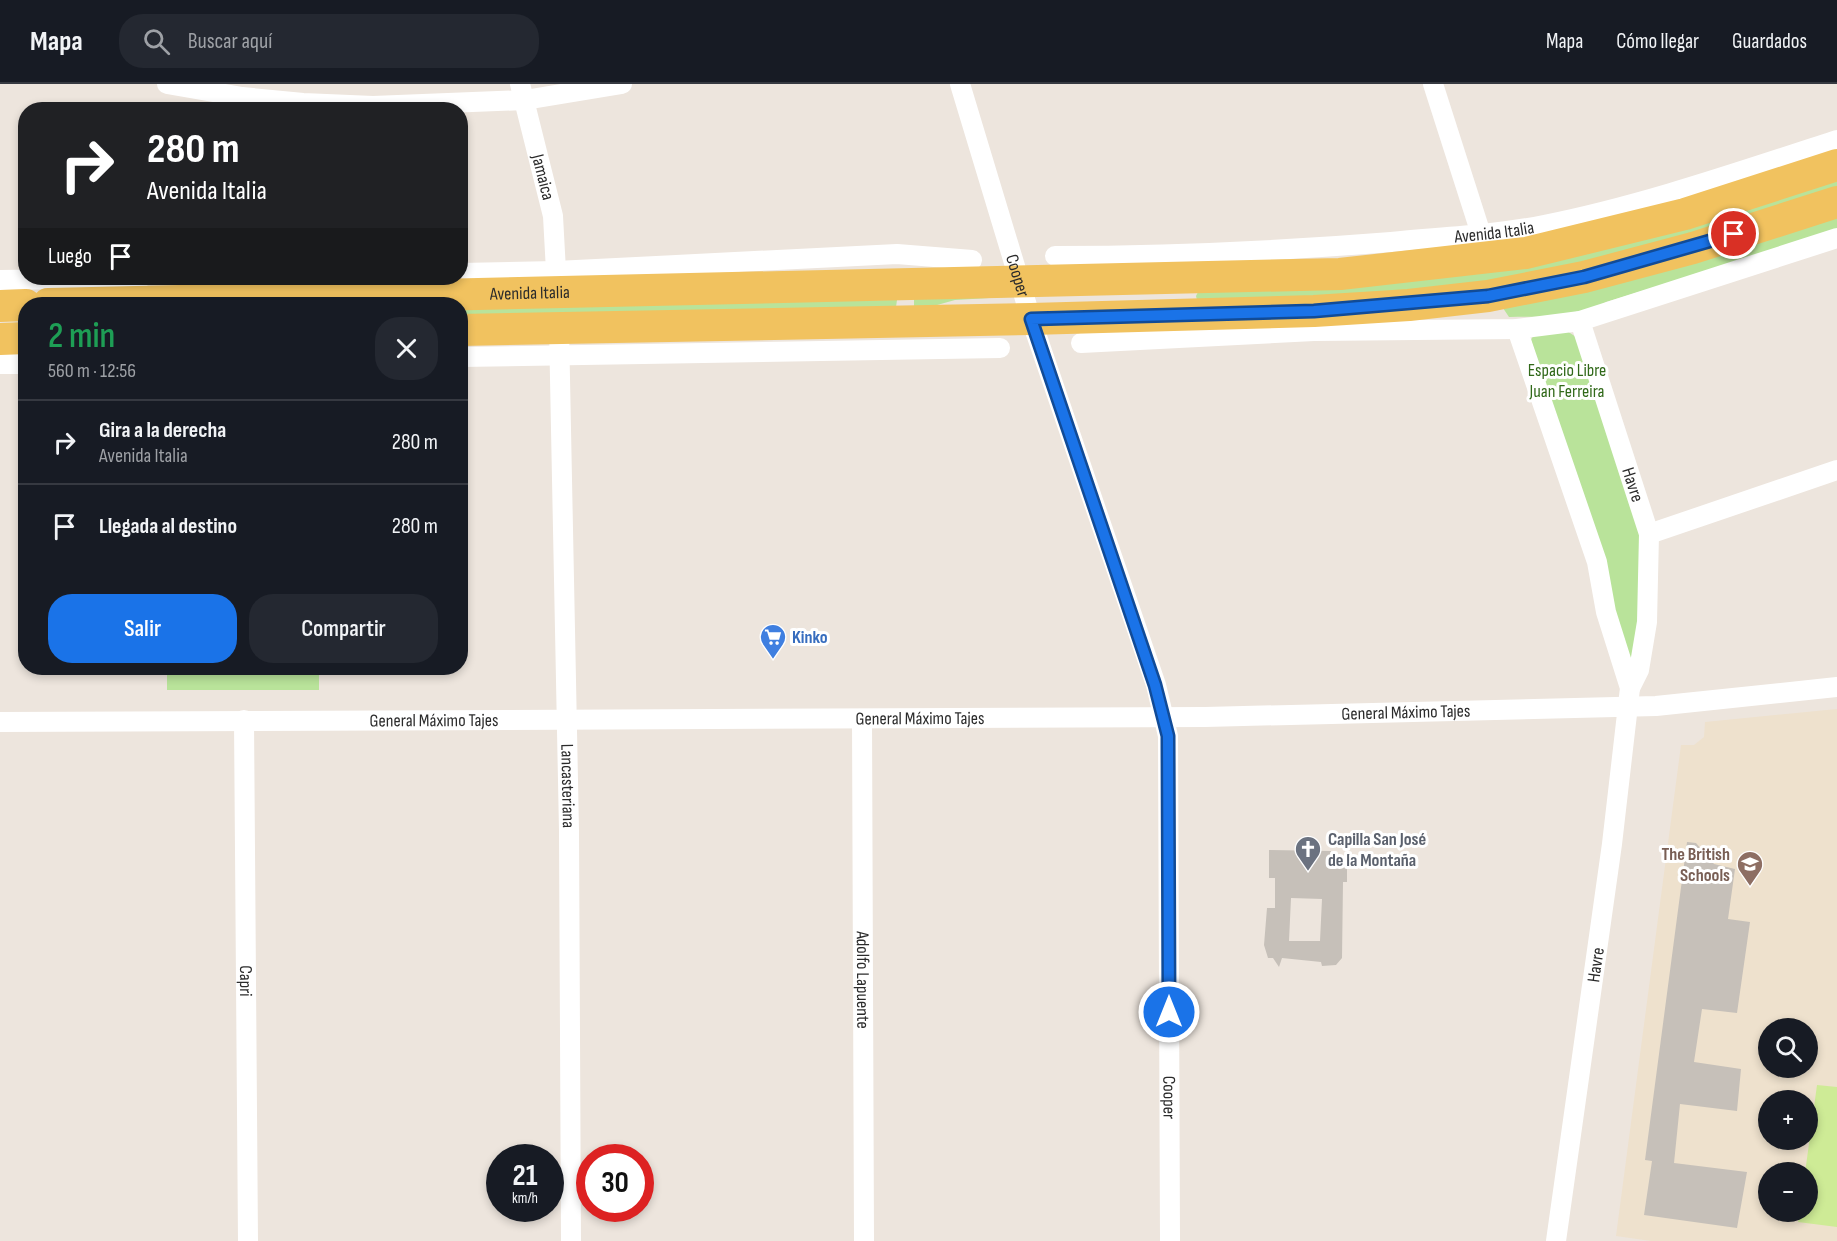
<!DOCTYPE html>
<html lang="es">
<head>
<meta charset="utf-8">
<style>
  body { margin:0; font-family:"Sofia Sans Condensed",sans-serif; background:#242831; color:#f1f3f6; height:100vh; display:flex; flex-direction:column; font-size:22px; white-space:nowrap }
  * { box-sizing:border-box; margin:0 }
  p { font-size:20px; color:#9ea1a6 }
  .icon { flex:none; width:33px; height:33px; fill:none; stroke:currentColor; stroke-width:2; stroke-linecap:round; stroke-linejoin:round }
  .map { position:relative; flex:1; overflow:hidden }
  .side { position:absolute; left:18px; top:213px; width:450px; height:378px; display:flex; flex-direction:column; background:#171b24; border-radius:24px; box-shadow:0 3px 9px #0003 }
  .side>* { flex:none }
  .banner { position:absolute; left:18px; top:18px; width:450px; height:183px; border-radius:24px; box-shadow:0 3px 9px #0003; background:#202124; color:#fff; overflow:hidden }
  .buttons { position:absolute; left:1758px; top:934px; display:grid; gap:12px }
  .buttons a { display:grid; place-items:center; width:60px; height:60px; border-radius:50%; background:#171b24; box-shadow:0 3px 9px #0003; font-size:30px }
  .speed { position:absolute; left:486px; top:1060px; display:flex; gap:12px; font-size:30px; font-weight:700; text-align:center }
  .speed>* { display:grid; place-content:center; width:78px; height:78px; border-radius:50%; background:#171b24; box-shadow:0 3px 9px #0003; line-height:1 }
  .speed small { font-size:15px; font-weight:400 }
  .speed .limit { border:9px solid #d22; background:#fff; color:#111 }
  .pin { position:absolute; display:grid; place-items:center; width:51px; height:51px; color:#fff; margin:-26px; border:3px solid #fff; border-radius:50%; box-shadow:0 2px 6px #0007 }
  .me { position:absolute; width:66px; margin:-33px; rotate:0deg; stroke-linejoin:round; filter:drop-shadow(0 0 4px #0008) }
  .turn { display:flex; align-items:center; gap:21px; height:126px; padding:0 30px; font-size:27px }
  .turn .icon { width:78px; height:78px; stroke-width:2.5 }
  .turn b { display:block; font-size:42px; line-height:51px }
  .then { display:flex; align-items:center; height:57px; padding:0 30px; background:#0003; gap:12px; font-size:22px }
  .round { display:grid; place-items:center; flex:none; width:63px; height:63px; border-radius:24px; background:#242831 }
  .summary { display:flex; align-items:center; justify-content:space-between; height:102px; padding:0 30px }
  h1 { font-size:36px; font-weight:600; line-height:45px; color:#1e9e55 }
  .primary-button { display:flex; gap:12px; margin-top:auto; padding:12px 30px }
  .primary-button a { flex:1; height:69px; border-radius:24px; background:#1a73e8; color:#fff; font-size:24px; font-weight:600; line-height:69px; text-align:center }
  .primary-button a+a { background:#242831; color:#f1f3f6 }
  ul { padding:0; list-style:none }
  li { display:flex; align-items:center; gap:18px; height:84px; padding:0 30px; border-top:2px solid #363941 }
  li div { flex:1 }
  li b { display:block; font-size:22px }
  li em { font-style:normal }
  header { display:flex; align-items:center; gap:36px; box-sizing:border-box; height:84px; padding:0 30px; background:#171b24; border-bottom:2px solid #363941 }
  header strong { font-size:28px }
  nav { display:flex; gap:33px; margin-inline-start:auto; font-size:21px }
  .search { width:420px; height:54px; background:#242831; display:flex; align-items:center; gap:15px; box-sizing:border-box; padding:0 21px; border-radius:24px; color:#9ea1a6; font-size:22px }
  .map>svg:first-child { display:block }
  .education { fill:#eee1cd; fill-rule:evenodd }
  .green { fill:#b9e39a }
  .pitch { fill:#ceeb96 }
  .building { fill:#c6c0b9; fill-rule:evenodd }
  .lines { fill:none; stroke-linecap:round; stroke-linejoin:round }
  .minor { stroke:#fff; stroke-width:20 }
  .primary { stroke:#f1c25f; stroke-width:32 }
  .route-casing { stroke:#114b97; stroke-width:15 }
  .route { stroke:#1a73e8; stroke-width:10 }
  .labels { text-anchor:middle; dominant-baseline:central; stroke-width:6; stroke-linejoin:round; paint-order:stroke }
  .street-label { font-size:18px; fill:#2b2b2b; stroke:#fff }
  .park-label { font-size:18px; fill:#31691a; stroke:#fff }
  .shop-label { font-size:18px; font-weight:bold; fill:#366cbe; stroke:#fff; text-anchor:start }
  .worship-label { font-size:18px; font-weight:bold; fill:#5b616d; stroke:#fff; text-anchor:start }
  .education-label { font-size:18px; font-weight:bold; fill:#785e54; stroke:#fff; text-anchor:end }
</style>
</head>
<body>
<header>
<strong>Mapa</strong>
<div class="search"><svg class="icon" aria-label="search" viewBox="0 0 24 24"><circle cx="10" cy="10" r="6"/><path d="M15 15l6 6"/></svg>Buscar aquí</div>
<nav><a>Mapa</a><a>Cómo llegar</a><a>Guardados</a></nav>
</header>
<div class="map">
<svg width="1837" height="1157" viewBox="0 0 1837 1157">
  <rect width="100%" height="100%" fill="#ede5dd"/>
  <path class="education" d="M1837,625V1157H1651L1616,1152L1681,661H1694L1704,653L1705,638ZM1768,945H1808V984H1768ZM1768,1017H1808V1056H1768ZM1768,1089H1808V1128H1768Z"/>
  <g class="green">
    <path d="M1837,90V105L1580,183L1407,211L1197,216L1196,212L1198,208Z"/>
    <path d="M1837,125V148L1606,218C1577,236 1542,232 1509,233L1503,224Z"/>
    <path d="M1006,213L955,216L930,223H914V214Z"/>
    <path d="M897,216L896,223L461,236L460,220Z"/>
    <path d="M1567,247L1576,253L1641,451L1640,538L1631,579L1531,256L1533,252Z"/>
    <rect x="167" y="584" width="152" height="22"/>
  </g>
  <path class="pitch" d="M1817,1001L1837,1003V1143L1798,1138L1800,1128H1808V1089H1805Z"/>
  <g class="building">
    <path d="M1687,758L1696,759L1714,780L1735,785L1728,835L1750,838L1737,929L1702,925L1694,978L1741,985L1737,1027L1680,1020L1674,1079L1747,1088L1737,1144L1644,1131L1652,1077L1645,1076Z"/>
    <path d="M1269,766L1331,767V779H1347V798H1343L1342,874L1336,881L1322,882L1321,878L1282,874L1279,883L1273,874H1268L1264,861L1267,824H1275V794H1269ZM1291,814L1322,815L1320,857H1289Z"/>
  </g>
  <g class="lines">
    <g class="minor">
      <path d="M167,0L242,13L303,19L373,22L525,16L622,0"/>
      <path id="s1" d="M520,0L553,132L556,187"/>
      <path id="s2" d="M960,0L1031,235L1156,601L1168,652L1170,1157"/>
      <path d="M1433,0L1481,150"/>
      <path id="s3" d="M1055,172C1167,172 1279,167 1391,158C1442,153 1494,151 1544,141C1644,121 1741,87 1837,56"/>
      <path d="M460,189L556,187L897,170L972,176"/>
      <path d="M0,196L141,194"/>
      <path id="s4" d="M1580,237L1649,450L1647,538L1639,586L1630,604"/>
      <path id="s5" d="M559,244L569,747L571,1157"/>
      <path d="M1517,245L1597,478L1606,528L1630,604L1612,760L1556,1157"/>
      <path d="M1081,259L1314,247L1517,245L1580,237L1837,154"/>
      <path d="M460,273L1000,264"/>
      <path d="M0,280H26"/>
      <path d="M1649,450L1837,386"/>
      <path id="s6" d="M862,635L864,1157"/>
      <path id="s7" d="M244,636L248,1157"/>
      <path id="s8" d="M0,638L1205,633L1656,622L1837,603"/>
    </g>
    <g class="primary">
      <path id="s9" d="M48,220L1340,190L1526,169L1685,130L1837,81"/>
      <path d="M0,222L26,221"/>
      <path d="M460,246L1031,235L1314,227L1409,221L1488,212L1584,193L1693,164L1837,118"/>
      <path d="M0,255L26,254"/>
    </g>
  </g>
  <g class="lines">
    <g class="route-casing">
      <path id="route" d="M1169,928L1168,652L1155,601L1031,235L1314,227L1488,212L1584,193L1734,150"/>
    </g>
    <use href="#route" class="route"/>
  </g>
  <defs>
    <g id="supermarket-pin" transform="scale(1.35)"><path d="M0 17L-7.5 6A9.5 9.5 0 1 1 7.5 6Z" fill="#3f7fe0" stroke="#fff"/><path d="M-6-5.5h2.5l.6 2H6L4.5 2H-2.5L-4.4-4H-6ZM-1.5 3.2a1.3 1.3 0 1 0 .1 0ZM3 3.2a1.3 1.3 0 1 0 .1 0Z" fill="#fff"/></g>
    <g id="church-pin" transform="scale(1.35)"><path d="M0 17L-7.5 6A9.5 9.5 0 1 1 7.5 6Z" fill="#6b7280" stroke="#fff"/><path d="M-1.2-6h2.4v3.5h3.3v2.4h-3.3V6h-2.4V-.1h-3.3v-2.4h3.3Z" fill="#fff"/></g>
    <g id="school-pin" transform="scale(1.35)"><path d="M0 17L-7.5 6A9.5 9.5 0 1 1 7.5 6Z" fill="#8d6e63" stroke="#fff"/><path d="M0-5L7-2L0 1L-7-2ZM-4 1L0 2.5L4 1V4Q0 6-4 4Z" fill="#fff"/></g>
  </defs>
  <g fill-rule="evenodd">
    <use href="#supermarket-pin" x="773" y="553"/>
    <use href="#church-pin" x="1308" y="765"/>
    <use href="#school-pin" x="1750" y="780"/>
  </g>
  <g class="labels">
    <g class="street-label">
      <text stroke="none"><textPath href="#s1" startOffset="96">Jamaica</textPath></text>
      <text stroke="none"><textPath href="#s3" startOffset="440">Avenida Italia</textPath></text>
      <text stroke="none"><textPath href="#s2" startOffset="200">Cooper</textPath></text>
      <text stroke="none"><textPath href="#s9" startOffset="482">Avenida Italia</textPath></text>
      <text stroke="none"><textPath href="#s4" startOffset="172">Havre</textPath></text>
      <text stroke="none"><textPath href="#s8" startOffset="1406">General Máximo Tajes</textPath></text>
      <text stroke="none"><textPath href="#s8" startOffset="920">General Máximo Tajes</textPath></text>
      <text stroke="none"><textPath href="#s8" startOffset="434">General Máximo Tajes</textPath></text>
      <text stroke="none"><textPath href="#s5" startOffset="458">Lancasteriana</textPath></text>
      <text transform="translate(1596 881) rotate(-82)">Havre</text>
      <text stroke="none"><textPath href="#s6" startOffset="261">Adolfo Lapuente</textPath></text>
      <text stroke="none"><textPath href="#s7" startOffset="261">Capri</textPath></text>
      <text stroke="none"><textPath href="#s2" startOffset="1046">Cooper</textPath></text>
    </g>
    <g class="park-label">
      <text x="1567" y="286">Espacio Libre<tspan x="1567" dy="21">Juan Ferreira</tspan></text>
    </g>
    <g class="shop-label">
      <text x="792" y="553">Kinko</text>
    </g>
    <g class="worship-label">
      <text x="1328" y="755">Capilla San José<tspan x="1328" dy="21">de la Montaña</tspan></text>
    </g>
    <g class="education-label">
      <text x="1730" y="770">The British<tspan x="1730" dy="21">Schools</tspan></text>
    </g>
  </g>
</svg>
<div class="buttons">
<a><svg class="icon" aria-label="search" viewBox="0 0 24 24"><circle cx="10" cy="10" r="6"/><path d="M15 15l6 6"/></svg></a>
<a>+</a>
<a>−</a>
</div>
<div class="speed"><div>21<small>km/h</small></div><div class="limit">30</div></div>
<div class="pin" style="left:1734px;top:150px;background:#d93025"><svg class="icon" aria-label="arrive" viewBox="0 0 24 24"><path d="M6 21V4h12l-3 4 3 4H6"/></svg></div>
<svg class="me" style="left:1169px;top:928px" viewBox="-20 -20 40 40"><circle r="17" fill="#1a73e8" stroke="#fff" stroke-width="3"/><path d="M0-11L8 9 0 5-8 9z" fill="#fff"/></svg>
<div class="banner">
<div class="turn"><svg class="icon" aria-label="right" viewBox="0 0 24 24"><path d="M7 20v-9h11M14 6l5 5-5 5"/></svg><div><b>280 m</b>Avenida Italia</div></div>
<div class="then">Luego<svg class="icon" aria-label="arrive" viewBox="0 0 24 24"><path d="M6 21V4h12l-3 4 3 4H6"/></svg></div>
</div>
<section class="side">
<div class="summary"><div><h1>2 min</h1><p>560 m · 12:56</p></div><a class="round"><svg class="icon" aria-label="close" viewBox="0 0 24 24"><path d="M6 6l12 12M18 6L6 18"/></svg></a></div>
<ul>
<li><svg class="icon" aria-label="right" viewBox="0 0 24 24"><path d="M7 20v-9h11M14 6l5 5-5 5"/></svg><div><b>Gira a la derecha</b><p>Avenida Italia</p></div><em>280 m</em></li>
<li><svg class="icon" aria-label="arrive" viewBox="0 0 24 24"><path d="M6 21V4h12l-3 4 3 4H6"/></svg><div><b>Llegada al destino</b></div><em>280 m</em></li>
</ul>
<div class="primary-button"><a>Salir</a><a>Compartir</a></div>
</section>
</div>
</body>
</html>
